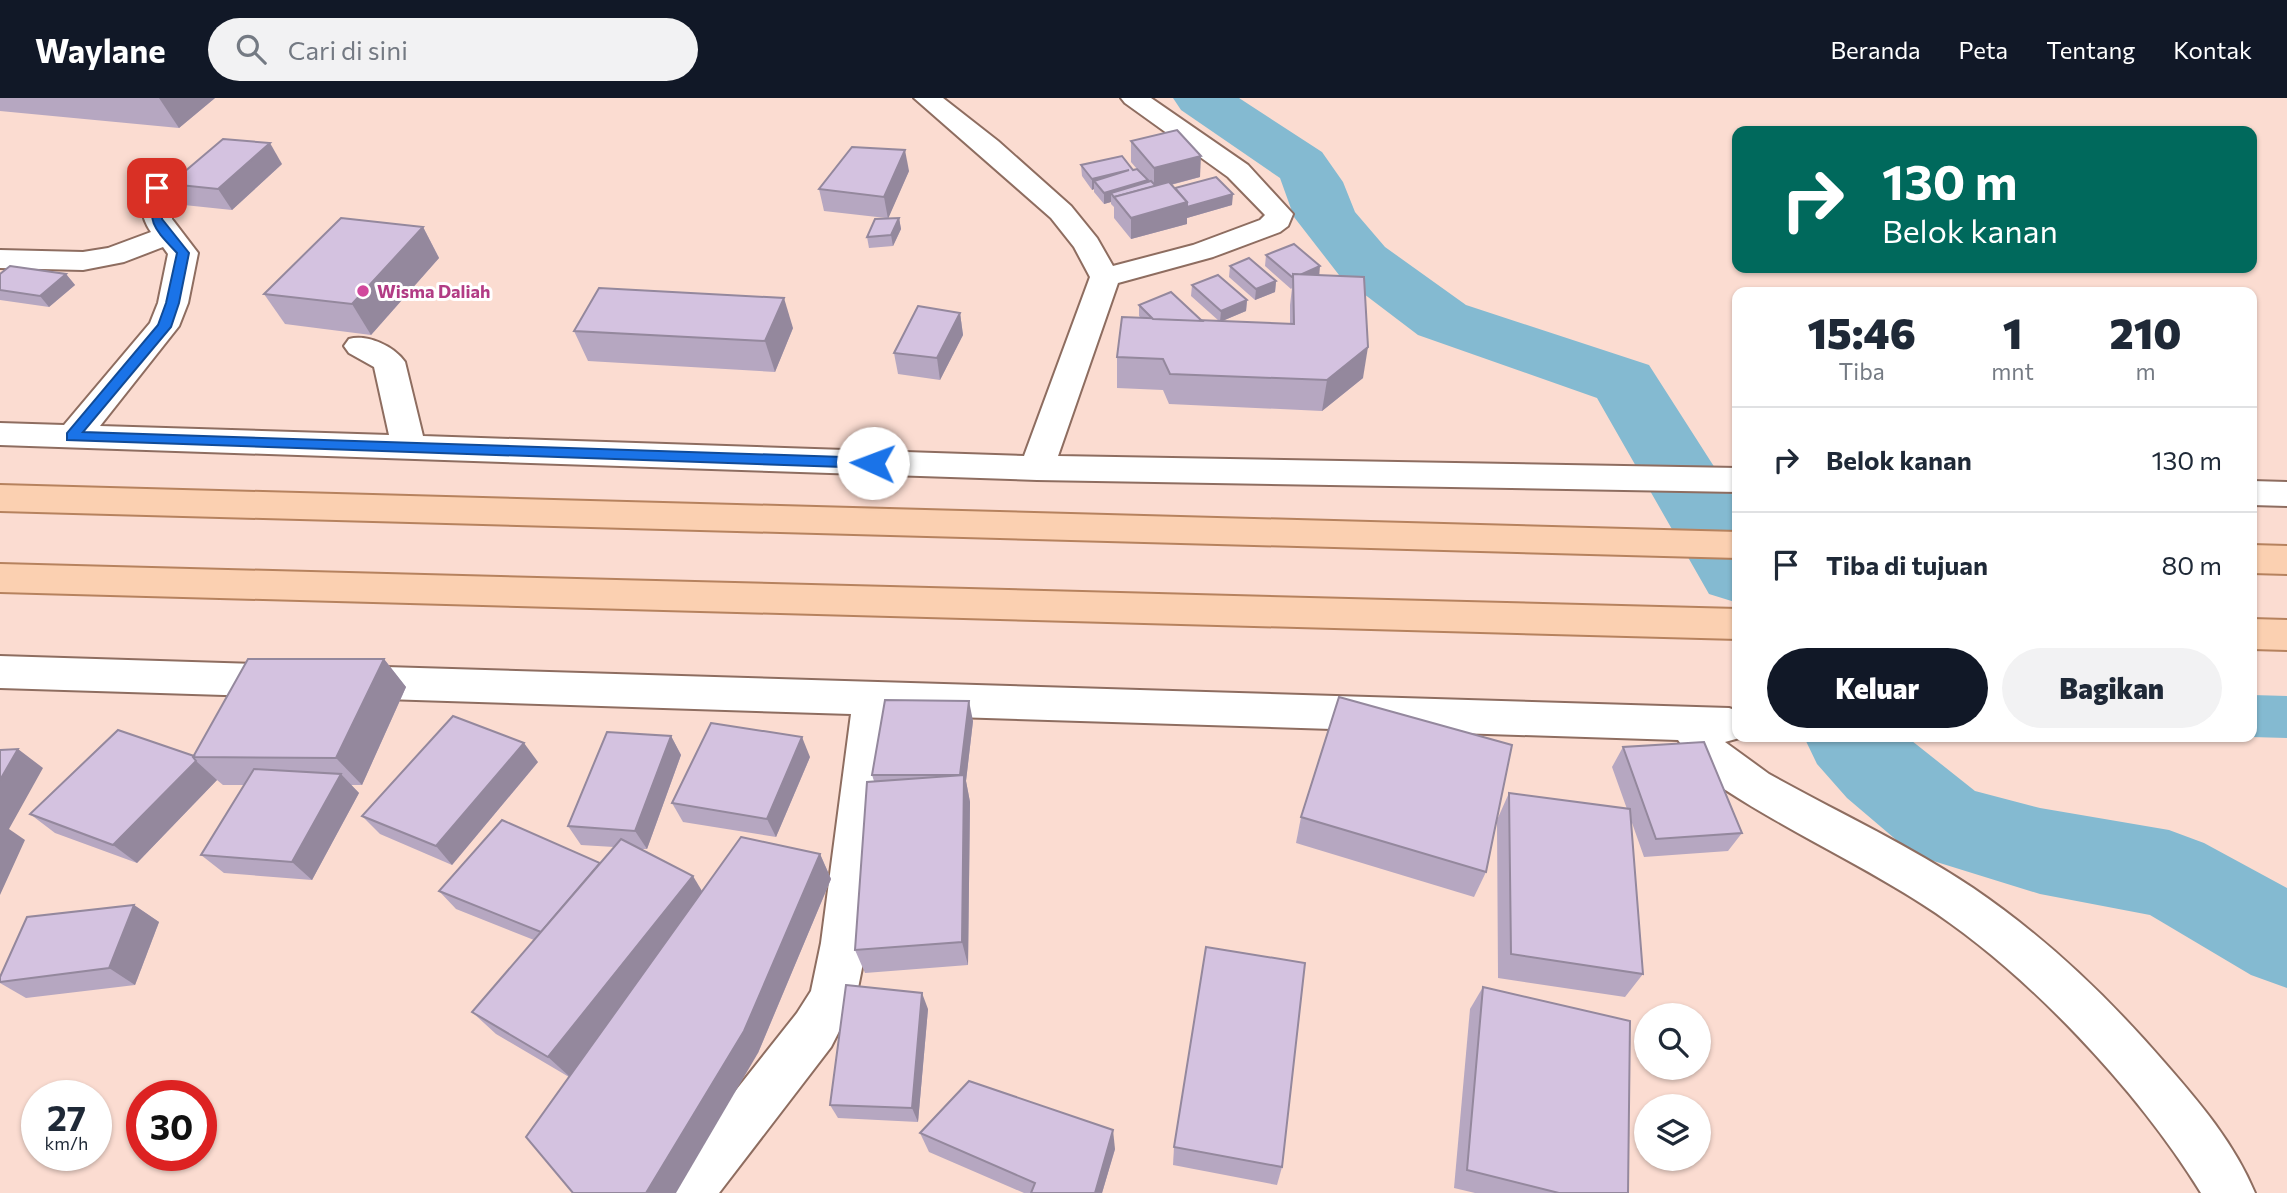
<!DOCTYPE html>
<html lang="id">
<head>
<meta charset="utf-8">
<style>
  body { margin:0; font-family:Commissioner,sans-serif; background:#f2f2f3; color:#1f2937; height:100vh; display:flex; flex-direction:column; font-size:26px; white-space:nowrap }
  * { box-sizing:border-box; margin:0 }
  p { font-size:23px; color:#747a83 }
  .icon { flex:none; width:38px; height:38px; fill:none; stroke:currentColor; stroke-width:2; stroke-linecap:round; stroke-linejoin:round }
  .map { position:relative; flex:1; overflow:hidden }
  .panel { position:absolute; left:1732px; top:189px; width:525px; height:455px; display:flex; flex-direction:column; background:#fff; border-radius:14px; box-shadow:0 2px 5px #0004 }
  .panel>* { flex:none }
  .top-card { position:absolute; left:1732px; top:28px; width:525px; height:147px; border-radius:14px; box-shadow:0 2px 5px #0004; background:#00695c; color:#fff; overflow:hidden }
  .controls { position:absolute; left:1634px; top:905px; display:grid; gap:14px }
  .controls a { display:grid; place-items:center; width:77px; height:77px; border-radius:50%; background:#fff; box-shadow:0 2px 5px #0004; font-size:35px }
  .speed { position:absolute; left:21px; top:982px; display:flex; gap:14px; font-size:35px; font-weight:700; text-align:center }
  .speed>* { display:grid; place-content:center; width:91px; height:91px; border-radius:50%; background:#fff; box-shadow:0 2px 5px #0004; line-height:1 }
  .speed small { font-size:18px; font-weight:400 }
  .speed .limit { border:10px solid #d22; background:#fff; color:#111 }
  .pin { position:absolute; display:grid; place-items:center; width:60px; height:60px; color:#fff; margin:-30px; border-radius:14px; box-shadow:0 4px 10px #0006 }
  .me { position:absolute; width:77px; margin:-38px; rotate:272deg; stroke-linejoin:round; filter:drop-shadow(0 0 5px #0008) }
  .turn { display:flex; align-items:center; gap:24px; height:147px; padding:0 35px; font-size:32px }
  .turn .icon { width:91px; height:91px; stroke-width:2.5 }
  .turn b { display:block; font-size:49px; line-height:60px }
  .eta { display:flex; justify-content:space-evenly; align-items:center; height:119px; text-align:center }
  .eta b { font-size:42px; font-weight:800; line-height:49px }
  .primary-button { display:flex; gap:14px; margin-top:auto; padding:14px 35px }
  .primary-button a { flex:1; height:80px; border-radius:42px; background:#111827; color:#fff; font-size:28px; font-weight:800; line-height:80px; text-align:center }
  .primary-button a+a { background:#f2f2f3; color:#1f2937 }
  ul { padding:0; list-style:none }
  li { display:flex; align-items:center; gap:21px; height:105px; padding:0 35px; border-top:2px solid #e0e1e3 }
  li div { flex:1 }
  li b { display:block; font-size:26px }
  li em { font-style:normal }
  header { display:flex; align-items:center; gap:42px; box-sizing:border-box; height:98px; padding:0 35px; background:#111827; color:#fff }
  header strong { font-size:33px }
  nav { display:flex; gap:38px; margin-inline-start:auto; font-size:24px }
  .search { width:490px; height:63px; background:#f2f2f3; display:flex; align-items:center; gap:18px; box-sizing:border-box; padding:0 24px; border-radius:38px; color:#747a83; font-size:26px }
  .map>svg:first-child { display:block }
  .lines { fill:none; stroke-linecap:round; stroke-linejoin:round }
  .canal { fill:#84bad1; fill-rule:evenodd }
  .river { fill:#84bad1; fill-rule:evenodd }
  .minor-casing { stroke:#8e6d60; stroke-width:4 }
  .major-casing { stroke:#b6825e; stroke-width:4 }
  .minor { fill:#fff; fill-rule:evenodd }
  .major { fill:#fbd0b1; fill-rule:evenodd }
  .wall { fill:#b6a7c1 }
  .shaded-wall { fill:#94889d }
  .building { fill:#d4c2e0; stroke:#94889d; stroke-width:2 }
  .route { fill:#1a73e8; stroke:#114b97; stroke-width:2 }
  .hotel-dot { fill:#d1479c; stroke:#fff; stroke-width:2.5 }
  .labels { text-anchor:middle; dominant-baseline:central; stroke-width:6; stroke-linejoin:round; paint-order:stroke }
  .far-hotel-label { font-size:18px; font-weight:bold; fill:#b23c85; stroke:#fff; text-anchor:start }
</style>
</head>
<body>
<header>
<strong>Waylane</strong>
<div class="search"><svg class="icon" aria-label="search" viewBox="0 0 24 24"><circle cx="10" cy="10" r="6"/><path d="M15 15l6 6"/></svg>Cari di sini</div>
<nav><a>Beranda</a><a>Peta</a><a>Tentang</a><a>Kontak</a></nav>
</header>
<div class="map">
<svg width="2287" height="1095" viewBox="0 0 2287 1095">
  <rect width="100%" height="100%" fill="#fbdcd1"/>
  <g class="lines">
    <path class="canal" d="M2252,597L2287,598V640L2251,639Z"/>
    <g class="river">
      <path d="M1173,0H1239L1322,54L1343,84L1355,114L1385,149L1466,207L1649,267L1738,406V505L1709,496L1597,300L1418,237L1339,177L1294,119L1280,80L1181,12Z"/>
      <path d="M1804,639H1907L1975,693L2040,710L2169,732L2204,745L2287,790V890L2251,877L2150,817L2040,796L1914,757L1847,700L1817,666Z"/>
    </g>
    <g class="minor-casing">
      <g id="minor">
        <path d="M914,0H943L998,43L1071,108L1097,140L1113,168L1193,147L1260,122L1265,117L1228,79L1125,5L1121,0H1151L1248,67L1293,116L1288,128L1280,134L1213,159L1118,185L1058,358L1738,370V394L1037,382L0,347V325L64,327L150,225L158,205L168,156L163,149L124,164L83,172L0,170V152L83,154L108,150L151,134C141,120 137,98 147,84L157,82L167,84L171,90L172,121L198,155L188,205L179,228L100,328L389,337L374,269L349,255L344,248L349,241C367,236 394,248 405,264L423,338L1024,358L1090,179L1074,149L1051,120Z"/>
        <path d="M2252,383L2287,384V408L2252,407Z"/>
        <path d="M0,558L289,567L303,572L309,583L303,594L289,599L0,590Z"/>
        <path d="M353,568L1729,610L1738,613V639H1743L1725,644L1769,676C1837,714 1909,747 1973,790C2045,839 2108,899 2165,965C2200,1005 2234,1045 2255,1095H2201C2138,992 2024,871 1922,806C1858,765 1788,733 1724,691L1696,667L1678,642L891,617L867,845L856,900L831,949L719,1095H661L669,1077L797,915L811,893L821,845L851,616L353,600L339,595L333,584L339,573Z"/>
      </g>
    </g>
    <g class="major-casing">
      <g id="major">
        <path d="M0,387L1738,434V460L0,413Z"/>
        <path d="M2252,447L2287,448V476L2252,475Z"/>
        <path d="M0,466L1738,511V541L0,494Z"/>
        <path d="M2252,521L2287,522V552L2252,551Z"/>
      </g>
    </g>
    <use href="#minor" class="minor"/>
    <use href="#major" class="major"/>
  </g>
  <g class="wall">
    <path d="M0,0H215L179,30L0,13Z"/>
    <path d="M1131,43L1200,79L1171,87L1175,90L1232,107L1187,120V126L1131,141L1114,120V109L1111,106V104L1104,106L1094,94V91L1092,92L1082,78L1081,67L1133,72L1137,71L1131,64Z"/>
    <path d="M282,66L232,112L184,107L170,86Z"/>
    <path d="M909,73L888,120H899L901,131L893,148L869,150L867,139L886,120L824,113L819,91Z"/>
    <path d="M423,129L439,160L371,237L285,226L264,196Z"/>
    <path d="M1266,157L1319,177L1363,280L1322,313L1169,306L1163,292L1117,290V259L1141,220L1139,218V207L1202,223H1219L1191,198L1192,187L1247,202L1246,213L1222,223L1290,226V207L1292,190L1291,191L1265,168Z"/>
    <path d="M1230,168L1276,183L1275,194L1255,202L1229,179Z"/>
    <path d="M0,176H66L75,187L49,209L0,202Z"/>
    <path d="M960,215L963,237L940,282L898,276L894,255Z"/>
    <path d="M793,230L775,274L588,263L574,233Z"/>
    <path d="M384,561L406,589L362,687H351L359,695L312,782L224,775L201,757L245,687H223L217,682L137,765L55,735L30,716L194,658Z"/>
    <path d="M973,623L966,683L970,704L968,867L865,875L855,852L874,683L872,677Z"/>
    <path d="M671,638L681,657L647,751H640L702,794L820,756L831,781L758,955L569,979L496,936L472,914L534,842L456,811L439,793L600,765L614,749L581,747L568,728Z"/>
    <path d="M1623,649L1742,735L1728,753L1644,759L1631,722L1643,876L1625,899L1498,880L1497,722L1509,695L1627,711L1612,669Z"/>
    <path d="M810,659L776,739L683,724L672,705Z"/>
    <path d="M538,664L452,767L380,736L362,718Z"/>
    <path d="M1301,719L1486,774L1474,799L1296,745Z"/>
    <path d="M134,807L159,824L135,887L26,900L0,885V879Z"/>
    <path d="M1483,889L1628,1095H1475L1454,1090L1470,911Z"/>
    <path d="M928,911L918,1024L838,1020L830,1007Z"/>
    <path d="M920,1035L1115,1051L1102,1095H1024L929,1054Z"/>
    <path d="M1174,1049L1282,1069L1277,1087L1173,1067Z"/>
  </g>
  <g class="shaded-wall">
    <path d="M159,0H215L179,30Z"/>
    <path d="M270,45L282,66L232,112L218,91Z"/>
    <path d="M905,52L909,73L888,121L884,99Z"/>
    <path d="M1201,58L1200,79L1154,91V70Z"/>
    <path d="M1129,72L1094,83V91L1092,92V81Z"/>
    <path d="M1148,82V93L1111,95V104L1104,106V95Z"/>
    <path d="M1233,96L1232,107L1187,120V126L1131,141V120L1187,104Z"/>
    <path d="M899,120L901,131L893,148L891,137Z"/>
    <path d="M423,129L439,160L371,237L352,206Z"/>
    <path d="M1320,168L1319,180L1293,179Z"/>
    <path d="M66,176L75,187L49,209L40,198Z"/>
    <path d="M1276,183L1275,194L1255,202L1256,191Z"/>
    <path d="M784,200L793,230L775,274L765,243Z"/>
    <path d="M1247,202L1246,213L1220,224L1221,213Z"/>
    <path d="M960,215L963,237L940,282L937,260Z"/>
    <path d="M1368,249L1363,280L1322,313L1327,282Z"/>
    <path d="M384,561L406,589L362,687L336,660Z"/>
    <path d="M969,603L973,623L966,683L970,704L968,867L962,844L960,678Z"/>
    <path d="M671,638L681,657L647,751L635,733Z"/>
    <path d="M802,639L810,659L776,739L767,721Z"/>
    <path d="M524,645L538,664L452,767L436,748Z"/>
    <path d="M18,651L43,670L9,731L25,742L0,797V682Z"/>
    <path d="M196,663L217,682L137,765L113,747Z"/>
    <path d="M341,676L359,695L312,782L292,764Z"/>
    <path d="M820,756L831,781L758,955L676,1095H646Z"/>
    <path d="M693,778L708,803L570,979L548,959Z"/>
    <path d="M134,807L159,824L135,887L109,870Z"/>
    <path d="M922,895L928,911L918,1024L912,1010Z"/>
    <path d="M1113,1032L1115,1051L1102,1095H1095Z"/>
  </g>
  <g class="building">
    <path d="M1177,32L1201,58L1154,70L1131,43Z"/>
    <path d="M223,41L270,45L218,91L170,86Z"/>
    <path d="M852,49L905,52L884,99L819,91Z"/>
    <path d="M1122,58L1133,72L1137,71L1148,82L1104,95L1094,83L1129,72L1092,81L1081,67Z"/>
    <path d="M1216,79L1233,96L1187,109V104L1175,90Z"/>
    <path d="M1151,83L1156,88L1114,99L1111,95Z"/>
    <path d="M1169,84L1187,104L1131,120L1114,99Z"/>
    <path d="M341,120L423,129L352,206L264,196Z"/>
    <path d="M899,120L891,137L867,139L875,121Z"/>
    <path d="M1294,146L1320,168L1300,177L1293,176V179H1292L1266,157Z"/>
    <path d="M1249,160L1276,183L1256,191L1230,168Z"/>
    <path d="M10,168L66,176L40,198L0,192V176Z"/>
    <path d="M1293,176L1364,179L1368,249L1327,282L1170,276L1163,261L1117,259L1122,219L1294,226Z"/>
    <path d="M1218,177L1247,202L1221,213L1192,187Z"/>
    <path d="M599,190L784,200L765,243L574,233Z"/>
    <path d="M1171,194L1202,223L1153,221L1139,207Z"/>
    <path d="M918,208L960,215L937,260L894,255Z"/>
    <path d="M248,561H384L336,660L193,659Z"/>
    <path d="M1339,599L1512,647L1486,774L1301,719Z"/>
    <path d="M885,602L969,603L960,677H872Z"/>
    <path d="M453,618L524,645L436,748L362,718Z"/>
    <path d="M711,625L802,639L767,721L672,705Z"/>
    <path d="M118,632L194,658L193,659L196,663L113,747L30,716Z"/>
    <path d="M607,634L671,638L635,733L568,728Z"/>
    <path d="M1704,644L1742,735L1656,741L1623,649Z"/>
    <path d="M18,651L0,682V652Z"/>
    <path d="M254,671L341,676L292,764L201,757Z"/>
    <path d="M964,677L962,844L855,852L867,684Z"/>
    <path d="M1509,695L1630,711L1643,876L1511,856Z"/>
    <path d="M502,722L600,765L541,834L439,793Z"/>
    <path d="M741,739L820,756L744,933L646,1095H573L526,1039Z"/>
    <path d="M621,741L693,778L548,959L472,914Z"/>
    <path d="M134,807L109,870L0,884V879L27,819Z"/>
    <path d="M1206,849L1305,865L1282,1069L1174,1049Z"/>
    <path d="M846,887L922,895L912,1010L830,1007Z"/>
    <path d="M1483,889L1630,923L1628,1095H1559L1467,1072Z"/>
    <path d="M969,983L1113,1032L1095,1095H1031L1035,1085L920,1035Z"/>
  </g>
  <path class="route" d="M157,87L163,90L162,121L189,155L179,205L171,229L83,334L873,360L880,365L873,370L67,342V335L158,227L166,205L177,155C152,128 150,128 151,90Z"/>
  <circle class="hotel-dot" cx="363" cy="193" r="7"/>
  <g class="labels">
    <g class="far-hotel-label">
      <text x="377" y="193">Wisma Daliah</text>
    </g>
  </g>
</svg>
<div class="controls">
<a><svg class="icon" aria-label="search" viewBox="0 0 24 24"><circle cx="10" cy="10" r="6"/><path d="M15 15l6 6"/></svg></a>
<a><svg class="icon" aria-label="layers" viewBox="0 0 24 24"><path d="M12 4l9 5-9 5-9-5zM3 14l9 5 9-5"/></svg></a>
</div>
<div class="speed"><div>27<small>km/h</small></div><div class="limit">30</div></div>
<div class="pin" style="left:157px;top:90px;background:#d93025"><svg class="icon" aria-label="arrive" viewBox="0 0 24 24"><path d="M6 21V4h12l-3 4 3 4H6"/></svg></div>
<svg class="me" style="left:873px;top:365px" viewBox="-20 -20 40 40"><circle r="19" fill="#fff"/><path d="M0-13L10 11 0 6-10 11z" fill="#1a73e8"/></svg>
<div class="top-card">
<div class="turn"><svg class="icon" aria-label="right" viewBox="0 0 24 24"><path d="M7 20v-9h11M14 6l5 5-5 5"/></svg><div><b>130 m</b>Belok kanan</div></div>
</div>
<section class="panel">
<div class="eta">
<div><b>15:46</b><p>Tiba</p></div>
<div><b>1</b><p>mnt</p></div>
<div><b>210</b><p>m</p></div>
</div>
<ul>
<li><svg class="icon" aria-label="right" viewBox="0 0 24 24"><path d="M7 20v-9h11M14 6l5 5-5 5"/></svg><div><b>Belok kanan</b></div><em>130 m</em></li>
<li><svg class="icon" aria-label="arrive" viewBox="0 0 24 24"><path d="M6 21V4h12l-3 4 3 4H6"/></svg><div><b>Tiba di tujuan</b></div><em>80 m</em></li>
</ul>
<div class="primary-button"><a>Keluar</a><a>Bagikan</a></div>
</section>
</div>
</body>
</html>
